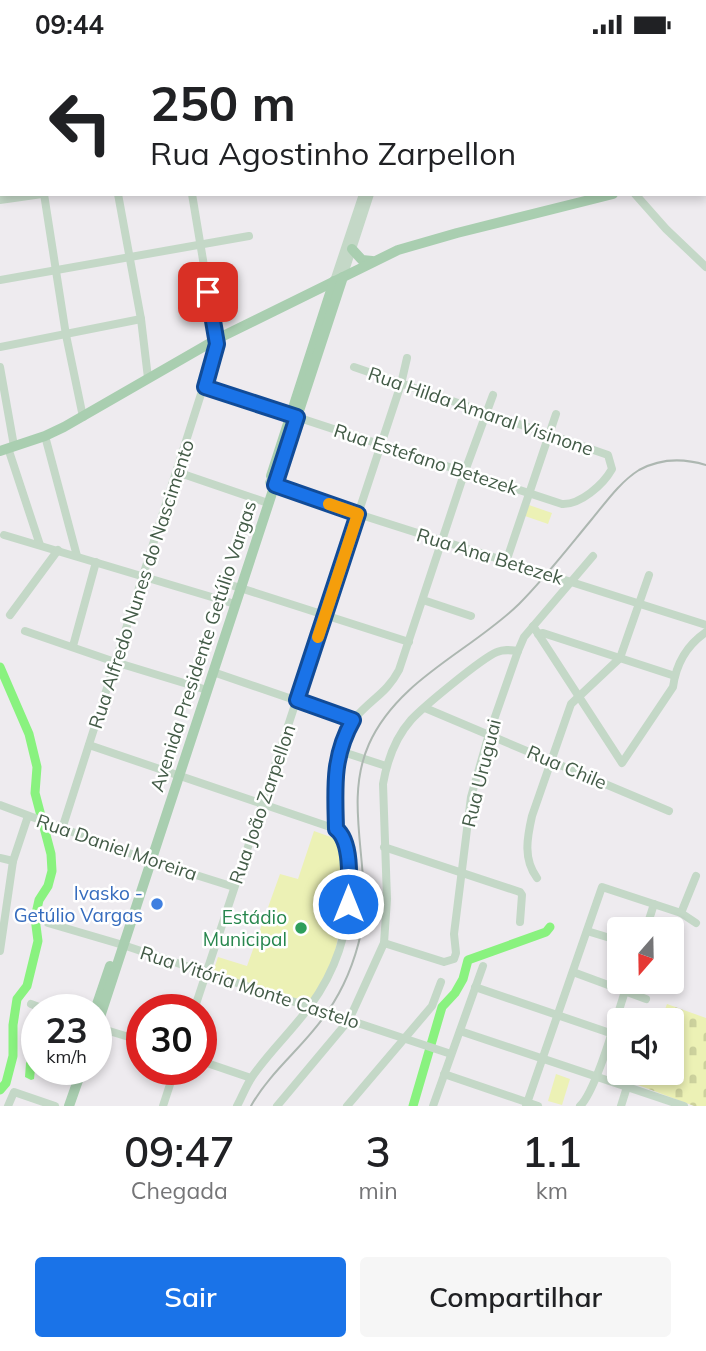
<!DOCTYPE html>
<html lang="pt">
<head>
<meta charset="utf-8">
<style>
  body { margin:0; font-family:Mulish,sans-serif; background:#f6f6f6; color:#202124; height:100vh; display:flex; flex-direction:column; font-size:26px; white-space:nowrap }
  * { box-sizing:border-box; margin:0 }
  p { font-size:23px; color:#757577 }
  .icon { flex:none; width:38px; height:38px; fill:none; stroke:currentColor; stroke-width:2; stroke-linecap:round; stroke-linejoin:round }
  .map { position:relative; height:1057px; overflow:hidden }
  .details { display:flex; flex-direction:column; background:#fff; flex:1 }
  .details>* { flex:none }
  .top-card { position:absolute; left:0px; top:0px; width:707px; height:147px; box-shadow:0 4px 10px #0003; background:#fff; color:#202124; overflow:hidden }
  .needle { width:46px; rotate:200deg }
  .controls { position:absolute; left:607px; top:868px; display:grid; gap:14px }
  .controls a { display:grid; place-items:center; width:77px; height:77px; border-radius:7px; background:#fff; box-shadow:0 4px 10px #0003; font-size:35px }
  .speed { position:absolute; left:21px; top:945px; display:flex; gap:14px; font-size:35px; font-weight:700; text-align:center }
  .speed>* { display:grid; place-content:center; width:91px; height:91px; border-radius:50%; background:#fff; box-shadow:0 4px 10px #0003; line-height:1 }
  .speed small { font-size:18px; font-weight:400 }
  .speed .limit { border:10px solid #d22; background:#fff; color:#111 }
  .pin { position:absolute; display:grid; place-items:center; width:60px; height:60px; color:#fff; margin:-30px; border-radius:14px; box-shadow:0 4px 10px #0006 }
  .me { position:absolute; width:77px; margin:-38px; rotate:0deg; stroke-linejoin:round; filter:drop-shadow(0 0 5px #0008) }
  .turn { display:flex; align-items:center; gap:24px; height:147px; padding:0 35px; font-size:32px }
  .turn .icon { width:91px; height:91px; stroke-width:2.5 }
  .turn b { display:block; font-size:49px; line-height:60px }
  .eta { display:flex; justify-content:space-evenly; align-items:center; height:119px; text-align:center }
  .eta b { font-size:42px; font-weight:600; line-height:49px }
  .cta { display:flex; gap:14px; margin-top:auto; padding:14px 35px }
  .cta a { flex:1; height:80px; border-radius:7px; background:#1a73e8; color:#fff; font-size:28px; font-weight:600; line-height:80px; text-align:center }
  .cta a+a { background:#f6f6f6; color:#202124 }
  .status { display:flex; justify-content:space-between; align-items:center; height:49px; padding:0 35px; background:#fff; direction:ltr }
  .status svg { height:19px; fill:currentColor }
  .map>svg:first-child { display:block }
  .cemetery { fill:url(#cemetery-stones) }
  .pitch { fill:#ecf1b5 }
  .water { fill:#89f27f }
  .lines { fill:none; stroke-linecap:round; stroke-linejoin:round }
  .river { stroke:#89f27f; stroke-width:9 }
  .minor { stroke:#c4d8c7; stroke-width:8 }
  .major { stroke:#a9ceb0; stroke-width:10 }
  .rail { stroke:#adb7b1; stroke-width:2 }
  .route-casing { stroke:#114b97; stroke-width:18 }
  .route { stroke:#1a73e8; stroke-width:12 }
  .slow { stroke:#f59e0b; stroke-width:12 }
  .shop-dot { fill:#3f7fe0; stroke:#fff; stroke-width:2.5 }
  .leisure-dot { fill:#2e9e5b; stroke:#fff; stroke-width:2.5 }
  .labels { text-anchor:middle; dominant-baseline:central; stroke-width:5; stroke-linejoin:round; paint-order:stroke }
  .street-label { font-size:19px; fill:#435b47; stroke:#fff }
  .shop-label { font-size:19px; fill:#366cbe; stroke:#fff; text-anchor:end }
  .leisure-label { font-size:19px; fill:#27864d; stroke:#fff; text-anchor:end }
</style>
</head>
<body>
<div class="status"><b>09:44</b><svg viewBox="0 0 49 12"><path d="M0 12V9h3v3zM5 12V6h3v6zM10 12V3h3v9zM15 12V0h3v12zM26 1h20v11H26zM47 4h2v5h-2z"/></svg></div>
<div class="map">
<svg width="706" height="1057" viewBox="0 0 706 1057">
  <defs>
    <pattern id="cemetery-stones" width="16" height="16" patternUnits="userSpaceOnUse" patternTransform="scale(1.75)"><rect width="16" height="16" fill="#ecf1b5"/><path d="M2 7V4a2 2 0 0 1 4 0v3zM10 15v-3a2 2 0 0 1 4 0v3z" fill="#ccd19d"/></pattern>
  </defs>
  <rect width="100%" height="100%" fill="#eeebef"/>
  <path class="cemetery" d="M667,955L706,969V1057H694L638,1036L642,1024H672V971H661Z"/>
  <g class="pitch">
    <path d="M529,456L552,464L548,475L525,467Z"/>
    <path d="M314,782L339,791L343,865L333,912L310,954L213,923L218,908L247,917L280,825L298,830Z"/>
    <path d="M556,1025L570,1030L562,1056L548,1052Z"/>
  </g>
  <path class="water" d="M33,1000H37L34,1030L31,1031L25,1028L26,1014Z"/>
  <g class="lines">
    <g class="river">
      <path d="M0,618L29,685L37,718L35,744L51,805L52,822L48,837L39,851L35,869L38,892L27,937L17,950L13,976V1007L6,1034L0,1041"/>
      <path d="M413,1057L442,958L455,944L463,930L468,911L546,883L550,878"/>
    </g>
    <g class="minor">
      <path d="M22,0V2"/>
      <path d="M98,0V2"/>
      <path d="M169,0V2"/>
      <path d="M236,0V2"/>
      <path d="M640,0V2"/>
      <path d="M9,2L16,0"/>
      <path d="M409,2L410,0"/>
      <path d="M417,2L418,0"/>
      <path d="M0,4H2"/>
      <path d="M0,75H2"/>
      <path d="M44,145L66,286L83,368"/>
      <path d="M118,145L141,270L148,329"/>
      <path d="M635,145L666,180L706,218"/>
      <path d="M0,151L42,145"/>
      <path d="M343,228L370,145"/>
      <path d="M0,231L249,187"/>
      <path d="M334,232L363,145"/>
      <path d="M0,298L141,270"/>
      <path d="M0,318L14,397"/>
      <path d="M205,338L562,455C580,456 603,436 612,420L608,406L354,318"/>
      <path d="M45,387L77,507"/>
      <path d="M8,399L40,496"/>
      <path d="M177,423L268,454"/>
      <path d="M269,433L358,465L706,576"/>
      <path d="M4,486L235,555"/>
      <path d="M506,513L556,365"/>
      <path d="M234,537L409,593"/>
      <path d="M423,551L471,567"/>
      <path d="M10,566L58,501"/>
      <path d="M533,577L622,714L673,638C676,615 687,596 706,583"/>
      <path d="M25,582L115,613L207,641"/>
      <path d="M538,585L543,584L675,627"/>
      <path d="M73,597L96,513"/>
      <path d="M213,623L353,671"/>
      <path d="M425,659L669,762"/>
      <path d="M89,696L336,780"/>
      <path d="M340,702L386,717"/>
      <path d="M0,756L145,810L234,838"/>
      <path d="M62,780L217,295L192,145"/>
      <path d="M384,798L520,843L522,846L520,873"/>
      <path d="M0,809L13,812"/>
      <path d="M537,829C523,810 527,789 532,767L571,655L620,609L649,526"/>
      <path d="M681,864L696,827"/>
      <path d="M48,874L123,896L451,1005"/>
      <path d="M646,880L654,855"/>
      <path d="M587,882L620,892"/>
      <path d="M384,894L444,913L454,910L456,904L454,885L471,748L489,685L518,602L524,588L593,507"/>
      <path d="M0,902L13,812L28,767"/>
      <path d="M573,923L646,950"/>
      <path d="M475,938L610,984"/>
      <path d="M31,955L47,961"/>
      <path d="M194,961L401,335L407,309"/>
      <path d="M96,978L142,992"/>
      <path d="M460,982L684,1057"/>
      <path d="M201,1012L251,1029"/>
      <path d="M444,1025L538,1057"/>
      <path d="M8,1057L14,1043L55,1057"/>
      <path d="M163,1057L175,1020"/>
      <path d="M237,1057C242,1048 246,1037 252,1028C269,1003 292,982 310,957C339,917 352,874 348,825C347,809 350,790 336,780C335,744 330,699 355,669C371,650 387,644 399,621L465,422L493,346"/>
      <path d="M277,1057L349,971L384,894L387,850L383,735C387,712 395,689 411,671C423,658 482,609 497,603C504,600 510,601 518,602"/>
      <path d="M347,1057L432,957L441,933"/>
      <path d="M433,1057L483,917"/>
      <path d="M526,1057L602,838L681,864L696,874"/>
      <path d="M580,1057C597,1041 619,959 628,933"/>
      <path d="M621,1057L627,1038"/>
    </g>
    <g class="major">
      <path d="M705,102H706"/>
      <path d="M352,200L362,211L372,212"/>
      <path d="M0,402L45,387L64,378L217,290L398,201L457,184L613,145"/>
      <path d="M271,427L334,232"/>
      <path d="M95,961L110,917"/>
      <path d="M96,980L343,228"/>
      <path d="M69,1057L82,1020"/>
    </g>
    <path class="rail" d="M251,1057C271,1021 306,996 328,962C344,939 355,911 361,884C373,822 342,755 369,695C398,630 471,602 519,555C545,529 568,499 592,470C606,453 620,433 639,421C661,409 683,409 706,416"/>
  </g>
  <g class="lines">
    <g class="route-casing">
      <path id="route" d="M208,243L217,295L205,338L297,368L275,436L358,465L297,651L353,671C332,708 335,739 336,780C353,793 349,835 348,855"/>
    </g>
    <use href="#route" class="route"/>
    <path class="slow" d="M318,588L358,465L329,455"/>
  </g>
  <circle class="shop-dot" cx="157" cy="855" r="7"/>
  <circle class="leisure-dot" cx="301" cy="879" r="7"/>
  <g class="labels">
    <g class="street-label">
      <text transform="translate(481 362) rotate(19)">Rua Hilda Amaral Visinone</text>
      <text transform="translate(426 410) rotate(18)">Rua Estefano Betezek</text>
      <text transform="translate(490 507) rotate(17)">Rua Ana Betezek</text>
      <text transform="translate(141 535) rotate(-72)">Rua Alfredo Nunes do Nascimento</text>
      <text transform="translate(203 597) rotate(-72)">Avenida Presidente Getúlio Vargas</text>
      <text transform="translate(567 718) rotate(23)">Rua Chile</text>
      <text transform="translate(481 724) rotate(-76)">Rua Uruguai</text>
      <text transform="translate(262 755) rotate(-71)">Rua João Zarpellon</text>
      <text transform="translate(117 798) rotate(19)">Rua Daniel Moreira</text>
      <text transform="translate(250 938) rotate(18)">Rua Vitória Monte Castelo</text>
    </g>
    <g class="shop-label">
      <text x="143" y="844">Ivasko -<tspan x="143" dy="22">Getúlio Vargas</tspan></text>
    </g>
    <g class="leisure-label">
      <text x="287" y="868">Estádio<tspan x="287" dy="22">Municipal</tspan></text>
    </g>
  </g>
</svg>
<div class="controls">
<a><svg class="needle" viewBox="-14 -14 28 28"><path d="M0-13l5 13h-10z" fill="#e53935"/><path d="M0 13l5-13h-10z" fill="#757577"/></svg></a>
<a><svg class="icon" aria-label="sound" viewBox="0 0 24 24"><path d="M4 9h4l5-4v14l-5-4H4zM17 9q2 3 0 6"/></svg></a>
</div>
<div class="speed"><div>23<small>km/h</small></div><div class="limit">30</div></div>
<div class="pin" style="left:208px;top:243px;background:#d93025"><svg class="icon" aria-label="arrive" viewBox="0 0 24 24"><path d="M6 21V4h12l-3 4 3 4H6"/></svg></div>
<svg class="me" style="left:348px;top:855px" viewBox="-20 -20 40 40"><circle r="17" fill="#1a73e8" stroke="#fff" stroke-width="3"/><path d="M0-11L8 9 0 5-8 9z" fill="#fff"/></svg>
<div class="top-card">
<div class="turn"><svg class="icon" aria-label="left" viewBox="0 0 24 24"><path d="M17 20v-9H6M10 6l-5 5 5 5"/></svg><div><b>250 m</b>Rua Agostinho Zarpellon</div></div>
</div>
</div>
<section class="details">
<div class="eta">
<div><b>09:47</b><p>Chegada</p></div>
<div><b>3</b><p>min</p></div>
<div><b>1.1</b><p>km</p></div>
</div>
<div class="cta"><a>Sair</a><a>Compartilhar</a></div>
</section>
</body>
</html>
